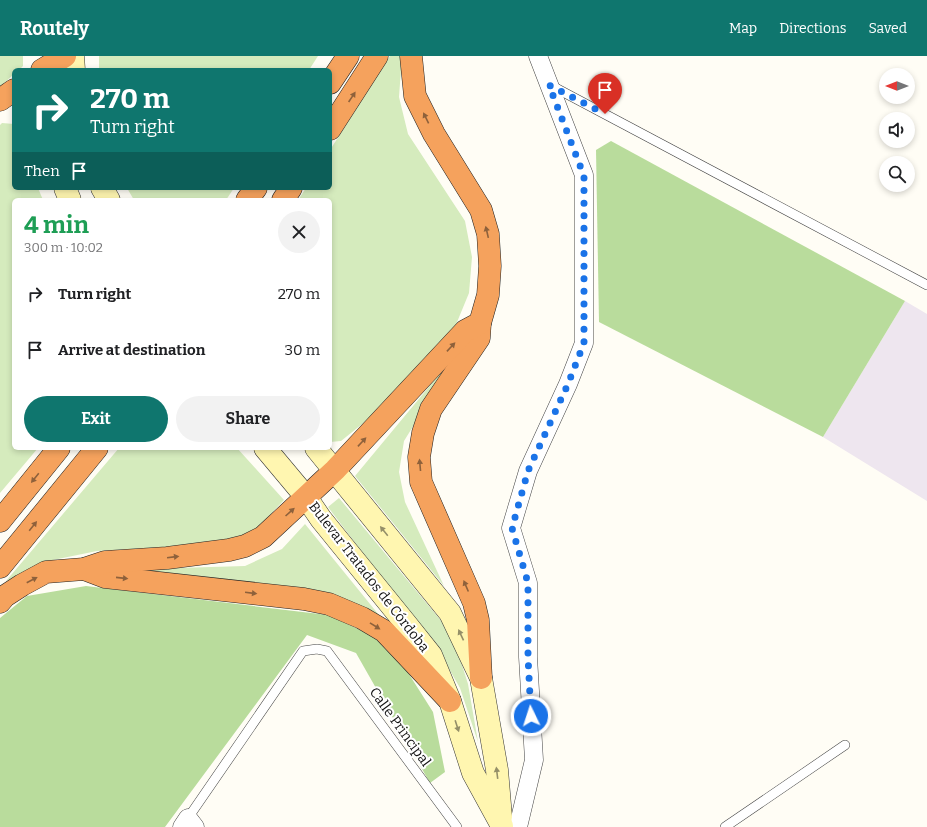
<!DOCTYPE html>
<html lang="en">
<head>
<meta charset="utf-8">
<style>
  body { margin:0; font-family:Bitter,serif; background:#f2f2f2; color:#202124; height:100vh; display:flex; flex-direction:column; font-size:15px; white-space:nowrap }
  * { box-sizing:border-box; margin:0 }
  p { font-size:13px; color:#757577 }
  .icon { flex:none; width:22px; height:22px; fill:none; stroke:currentColor; stroke-width:2; stroke-linecap:round; stroke-linejoin:round }
  .map { position:relative; flex:1; overflow:hidden }
  .side { position:absolute; left:12px; top:142px; width:320px; height:252px; display:flex; flex-direction:column; background:#fff; border-radius:6px; box-shadow:0 2px 6px #0003 }
  .side>* { flex:none }
  .banner { position:absolute; left:12px; top:12px; width:320px; height:122px; border-radius:6px; box-shadow:0 2px 6px #0003; background:#0f766e; color:#fff; overflow:hidden }
  .needle { width:26px; rotate:270deg }
  .fabs { position:absolute; left:879px; top:12px; display:grid; gap:8px }
  .fabs a { display:grid; place-items:center; width:36px; height:36px; border-radius:50%; background:#fff; box-shadow:0 2px 6px #0003; font-size:20px }
  .pin { position:absolute; display:grid; place-items:center; width:34px; height:34px; color:#fff; margin:-41px -17px; border-radius:50% 50% 50% 0; rotate:-45deg; box-shadow:0 0 4px #0007 }
  .pin .icon { rotate:45deg }
  .me { position:absolute; width:44px; margin:-22px; rotate:356deg; stroke-linejoin:round; filter:drop-shadow(0 0 3px #0008) }
  .turn { display:flex; align-items:center; gap:14px; height:84px; padding:0 12px; font-size:18px }
  .turn .icon { width:52px; height:52px; stroke-width:2.5 }
  .turn b { display:block; font-size:28px; line-height:34px }
  .then { display:flex; align-items:center; height:38px; padding:0 12px; background:#0003; gap:8px; font-size:15px }
  .round { display:grid; place-items:center; flex:none; width:42px; height:42px; border-radius:21px; background:#f2f2f2 }
  .overview { display:flex; align-items:center; justify-content:space-between; height:68px; padding:0 12px }
  h1 { font-size:24px; font-weight:700; line-height:30px; color:#1e9e55 }
  .action { display:flex; gap:8px; margin-top:auto; padding:8px 12px }
  .action a { flex:1; height:46px; border-radius:24px; background:#0f766e; color:#fff; font-size:16px; font-weight:700; line-height:46px; text-align:center }
  .action a+a { background:#f2f2f2; color:#202124 }
  ul { padding:0; list-style:none }
  li { display:flex; align-items:center; gap:12px; height:56px; padding:0 12px }
  li div { flex:1 }
  li b { display:block; font-size:15px }
  li em { font-style:normal }
  header { display:flex; align-items:center; gap:24px; box-sizing:border-box; height:56px; padding:0 20px; background:#0f766e; color:#fff }
  header strong { font-size:19px }
  nav { display:flex; gap:22px; margin-inline-start:auto; font-size:14px }
  .map>svg:first-child { display:block }
  .industrial { fill:#eee6ef }
  .green { fill:#d5ebbd }
  .forest { fill:#b9dc9c }
  .lines { fill:none; stroke-linecap:round; stroke-linejoin:round }
  .lane-casing { stroke:#444; stroke-width:10 }
  .street-casing { stroke:#444; stroke-width:19 }
  .secondary-casing { stroke:#333; stroke-width:23 }
  .highway-casing { stroke:#222; stroke-width:23 }
  .lane { stroke:#fff; stroke-width:9 }
  .street { stroke:#fff; stroke-width:18 }
  .secondary { stroke:#fff6b0; stroke-width:22 }
  .highway { stroke:#f5a25d; stroke-width:22 }
  .oneway { fill:#8e613b }
  .oneway2 { fill:#948f68 }
  .route { stroke:#1a73e8; stroke-width:7; stroke-dasharray:0 12.6 }
  .labels { text-anchor:middle; dominant-baseline:central; stroke-width:4; stroke-linejoin:round; paint-order:stroke }
  .street-label { font-size:14px; fill:#111; stroke:#fff }
</style>
</head>
<body>
<header>
<strong>Routely</strong>
<nav><a>Map</a><a>Directions</a><a>Saved</a></nav>
</header>
<div class="map">
<svg width="927" height="771" viewBox="0 0 927 771">
  <rect width="100%" height="100%" fill="#fffdf5"/>
  <path class="industrial" d="M905,245L927,258V445L823,381Z"/>
  <g class="green">
    <path d="M0,0H23V10L19,14H14V18L0,31Z"/>
    <path d="M99,0H318L309,14H99Z"/>
    <path d="M390,0H402L399,41L408,78L465,165L472,201L469,237L455,271L392,344L341,385L330,386V144H298L306,132H330V94Z"/>
    <path d="M2,67L14,68V132H38L43,144H14V392H38L0,437V69Z"/>
    <path d="M127,132H234L226,144H134Z"/>
    <path d="M462,291L404,385L399,416L405,446L444,530L355,420Z"/>
    <path d="M119,392H237L284,444L251,479L223,488L97,495L53,504L6,525Z"/>
    <path d="M339,442L443,567L456,590L468,628L478,686L460,632L444,604L328,451Z"/>
    <path d="M305,468L383,564L110,514L245,510L282,493Z"/>
  </g>
  <g class="forest">
    <path d="M611,85L905,245L823,381L599,266L596,94Z"/>
    <path d="M86,530L328,559L373,580L407,615L433,656L445,716L430,727L356,597L307,579L165,771H0V562L27,540Z"/>
  </g>
  <g class="lines">
    <g class="lane-casing">
      <g id="lane">
        <path d="M550,29L927,229"/>
        <path d="M188,762L303,595L317,593L327,595L457,771"/>
        <path d="M725,771L845,689"/>
      </g>
    </g>
    <g class="street-casing">
      <g id="street">
        <path d="M182,771L188,762L195,771"/>
        <path d="M518,771L534,704L528,601V527L511,472L528,415L568,328L584,287V119L538,0"/>
      </g>
    </g>
    <g class="secondary-casing">
      <g id="secondary">
        <path d="M73,0L74,14"/>
        <path d="M65,132L70,144"/>
        <path d="M102,132L109,144"/>
        <path d="M265,392L306,441L321,463L407,569L431,599L450,645L473,717L502,770"/>
        <path d="M316,392L450,557L481,622L497,714L501,761"/>
      </g>
    </g>
    <g class="highway-casing">
      <g id="highway">
        <path d="M42,14L65,0"/>
        <path d="M330,27L348,0"/>
        <path d="M0,44L14,34"/>
        <path d="M330,73L377,0"/>
        <path d="M247,144L256,132"/>
        <path d="M283,144L291,132"/>
        <path d="M480,267L479,282L431,353L423,377L419,401L421,426L474,547L478,564L481,622"/>
        <path d="M0,465L59,392"/>
        <path d="M0,511L97,392"/>
        <path d="M84,513L105,521L304,543L329,548L362,562L384,575L450,645"/>
        <path d="M0,546L5,540L22,529L46,516L84,513L105,506L167,502L229,494L245,490L263,481L335,414L465,275L480,267L488,239L490,210L488,178L481,154L434,78L415,40L411,0"/>
      </g>
    </g>
    <use href="#lane" class="lane"/>
    <use href="#street" class="street"/>
    <use href="#secondary" class="secondary"/>
    <use href="#highway" class="highway"/>
  </g>
  <defs><path id="oneway-solid" d="M-6-.8H1V-3.2L6.5 0L1 3.2V.8H-6Z"/></defs>
  <g class="oneway">
    <use href="#oneway-solid" transform="translate(352 41) rotate(-56)"/>
    <use href="#oneway-solid" transform="translate(426 62) rotate(-116)"/>
    <use href="#oneway-solid" transform="translate(487 176) rotate(-103)"/>
    <use href="#oneway-solid" transform="translate(451 291) rotate(-47)"/>
    <use href="#oneway-solid" transform="translate(362 386) rotate(-47)"/>
    <use href="#oneway-solid" transform="translate(420 409) rotate(-95)"/>
    <use href="#oneway-solid" transform="translate(35 422) rotate(129)"/>
    <use href="#oneway-solid" transform="translate(290 456) rotate(-42)"/>
    <use href="#oneway-solid" transform="translate(33 470) rotate(-51)"/>
    <use href="#oneway-solid" transform="translate(173 501) rotate(-7)"/>
    <use href="#oneway-solid" transform="translate(122 522) rotate(6)"/>
    <use href="#oneway-solid" transform="translate(32 524) rotate(-28)"/>
    <use href="#oneway-solid" transform="translate(466 530) rotate(-113)"/>
    <use href="#oneway-solid" transform="translate(251 537) rotate(7)"/>
    <use href="#oneway-solid" transform="translate(375 570) rotate(32)"/>
  </g>
  <g class="oneway2">
    <use href="#oneway-solid" transform="translate(384 475) rotate(-129)"/>
    <use href="#oneway-solid" transform="translate(461 579) rotate(-115)"/>
    <use href="#oneway-solid" transform="translate(457 670) rotate(72)"/>
    <use href="#oneway-solid" transform="translate(497 717) rotate(-97)"/>
  </g>
  <g class="lines">
    <path class="route" d="M531,660L528,601V527L512,472L528,415L568,328L584,287V120L549,29L605,58"/>
  </g>
  <g class="labels">
    <g class="street-label">
      <text transform="translate(369 521) rotate(52)">Bulevar Tratados de Córdoba</text>
      <text transform="translate(400 671) rotate(54)">Calle Principal</text>
    </g>
  </g>
</svg>
<div class="fabs">
<a><svg class="needle" viewBox="-14 -14 28 28"><path d="M0-13l5 13h-10z" fill="#e53935"/><path d="M0 13l5-13h-10z" fill="#757577"/></svg></a>
<a><svg class="icon" aria-label="sound" viewBox="0 0 24 24"><path d="M4 9h4l5-4v14l-5-4H4zM17 9q2 3 0 6"/></svg></a>
<a><svg class="icon" aria-label="search" viewBox="0 0 24 24"><circle cx="10" cy="10" r="6"/><path d="M15 15l6 6"/></svg></a>
</div>
<div class="pin" style="left:605px;top:58px;background:#d93025"><svg class="icon" aria-label="arrive" viewBox="0 0 24 24"><path d="M6 21V4h12l-3 4 3 4H6"/></svg></div>
<svg class="me" style="left:531px;top:660px" viewBox="-20 -20 40 40"><circle r="17" fill="#1a73e8" stroke="#fff" stroke-width="3"/><path d="M0-11L8 9 0 5-8 9z" fill="#fff"/></svg>
<div class="banner">
<div class="turn"><svg class="icon" aria-label="right" viewBox="0 0 24 24"><path d="M7 20v-9h11M14 6l5 5-5 5"/></svg><div><b>270 m</b>Turn right</div></div>
<div class="then">Then<svg class="icon" aria-label="arrive" viewBox="0 0 24 24"><path d="M6 21V4h12l-3 4 3 4H6"/></svg></div>
</div>
<section class="side">
<div class="overview"><div><h1>4 min</h1><p>300 m · 10:02</p></div><a class="round"><svg class="icon" aria-label="close" viewBox="0 0 24 24"><path d="M6 6l12 12M18 6L6 18"/></svg></a></div>
<ul>
<li><svg class="icon" aria-label="right" viewBox="0 0 24 24"><path d="M7 20v-9h11M14 6l5 5-5 5"/></svg><div><b>Turn right</b></div><em>270 m</em></li>
<li><svg class="icon" aria-label="arrive" viewBox="0 0 24 24"><path d="M6 21V4h12l-3 4 3 4H6"/></svg><div><b>Arrive at destination</b></div><em>30 m</em></li>
</ul>
<div class="action"><a>Exit</a><a>Share</a></div>
</section>
</div>
</body>
</html>
